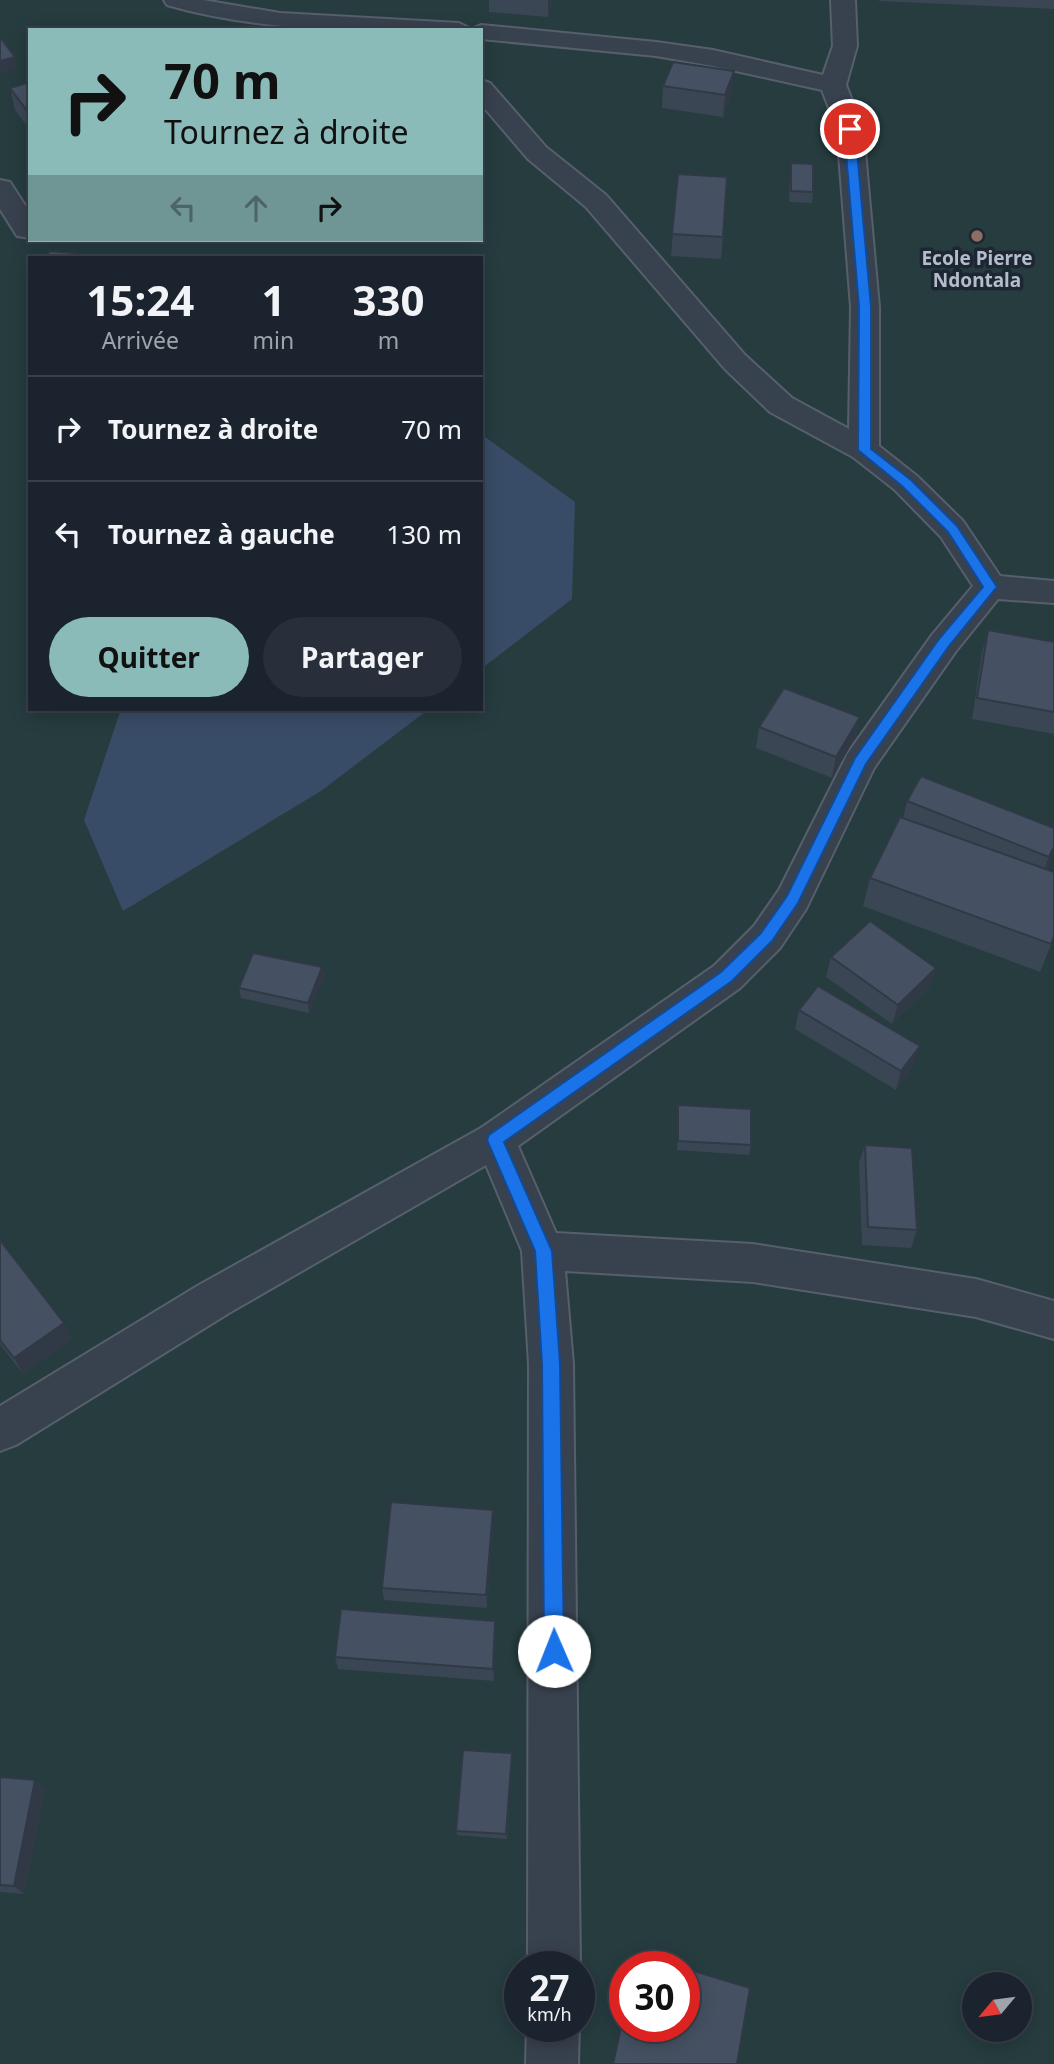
<!DOCTYPE html>
<html lang="fr">
<head>
<meta charset="utf-8">
<style>
  body { margin:0; font-family:"Noto Sans",sans-serif; background:#282f3a; color:#f1f3f6; height:100vh; display:flex; flex-direction:column; font-size:26px; white-space:nowrap }
  * { box-sizing:border-box; margin:0 }
  p { font-size:23px; color:#a0a4aa }
  .icon { flex:none; width:38px; height:38px; fill:none; stroke:currentColor; stroke-width:2; stroke-linecap:round; stroke-linejoin:round }
  .map { position:relative; flex:1; overflow:hidden }
  .drawer { position:absolute; left:28px; top:256px; width:455px; height:455px; display:flex; flex-direction:column; background:#1b232e; border-radius:0px; box-shadow:0 4px 18px #0003,0 0 0 2px #39404a }
  .drawer>* { flex:none }
  .banner { position:absolute; left:28px; top:28px; width:455px; height:214px; border-radius:0px; box-shadow:0 4px 18px #0003,0 0 0 2px #39404a; background:#8bbbb9; color:#111; overflow:hidden }
  .needle { width:46px; rotate:241deg }
  .buttons { position:absolute; left:962px; top:1972px; display:grid; gap:14px }
  .buttons a { display:grid; place-items:center; width:70px; height:70px; border-radius:50%; background:#1b232e; box-shadow:0 4px 18px #0003,0 0 0 2px #39404a; font-size:35px }
  .speed { position:absolute; left:504px; top:1951px; display:flex; gap:14px; font-size:35px; font-weight:700; text-align:center }
  .speed>* { display:grid; place-content:center; width:91px; height:91px; border-radius:50%; background:#1b232e; box-shadow:0 4px 18px #0003,0 0 0 2px #39404a; line-height:1 }
  .speed small { font-size:18px; font-weight:400 }
  .speed .limit { border:10px solid #d22; background:#fff; color:#111 }
  .pin { position:absolute; display:grid; place-items:center; width:60px; height:60px; color:#fff; margin:-30px; border:4px solid #fff; border-radius:50%; box-shadow:0 2px 7px #0007 }
  .me { position:absolute; width:77px; margin:-38px; rotate:359deg; stroke-linejoin:round; filter:drop-shadow(0 0 5px #0008) }
  .turn { display:flex; align-items:center; gap:24px; height:147px; padding:0 21px; font-size:32px }
  .turn .icon { width:91px; height:91px; stroke-width:2.5 }
  .turn b { display:block; font-size:49px; line-height:60px }
  .lanes { display:flex; align-items:center; height:66px; padding:0 21px; background:#0003; justify-content:center; gap:35px; direction:ltr }
  .lanes .off { opacity:.35 }
  .eta { display:flex; justify-content:space-evenly; align-items:center; height:119px; text-align:center }
  .eta b { font-size:42px; font-weight:700; line-height:49px }
  .button { display:flex; gap:14px; margin-top:auto; padding:14px 21px }
  .button a { flex:1; height:80px; border-radius:42px; background:#8bbbb9; color:#111; font-size:28px; font-weight:700; line-height:80px; text-align:center }
  .button a+a { background:#282f3a; color:#f1f3f6 }
  ul { padding:0; list-style:none }
  li { display:flex; align-items:center; gap:21px; height:105px; padding:0 21px; border-top:2px solid #39404a }
  li div { flex:1 }
  li b { display:block; font-size:26px }
  li em { font-style:normal }
  .map>svg:first-child { display:block }
  .green { fill:#263c3f; fill-rule:evenodd }
  .water { fill:#394c67 }
  .lines { fill:none; stroke-linecap:round; stroke-linejoin:round }
  .minor-casing { stroke:#565f6c; stroke-width:4 }
  .minor { fill:#38414e; fill-rule:evenodd }
  .wall { fill:#3b4654 }
  .shaded-wall { fill:#303945 }
  .building { fill:#455162; stroke:#303945; stroke-width:2 }
  .route { fill:#1a73e8; stroke:#114b97; stroke-width:2 }
  .education-dot { fill:#8d6e63; stroke:#1d2633; stroke-width:2.5 }
  .labels { text-anchor:middle; dominant-baseline:central; stroke-width:7; stroke-linejoin:round; paint-order:stroke }
  .far-poi-label { font-size:19px; font-weight:bold; fill:#b4bcc9; stroke:#1d2633 }
</style>
</head>
<body>
<div class="map">
<svg width="1054" height="2064" viewBox="0 0 1054 2064">
  <rect width="100%" height="100%" fill="#242f3e"/>
  <path class="green" d="M0,0H1054V2064H0ZM30,30H481V240H30ZM30,257H481V709H30ZM520,1967H579V2026H520ZM625,1967H684V2026H625ZM975,1984H1020V2030H975Z"/>
  <g class="water">
    <path d="M481,434L575,502L572,599L481,669Z"/>
    <path d="M121,709H429L321,791L123,911L84,820Z"/>
  </g>
  <g class="lines">
    <g class="minor-casing">
      <g id="minor">
        <path d="M164,0H203L280,13L459,23L471,29L481,25L656,42L713,50L823,75L833,46L831,0H855L857,46L846,85L863,129L879,307V446L917,476L963,521L1000,576L1054,581V603L998,599L956,651L874,768L806,909L780,948L740,988L518,1146L556,1233L753,1244L976,1279L1054,1301V1339L976,1317L753,1282L565,1271L573,1364L580,1967L579,1968L528,1967L529,1364L522,1251L486,1165L229,1313L16,1445L0,1451V1406L199,1285L481,1128L714,966L754,926L779,890L848,753L932,635L973,586L941,537L895,490L853,457L770,412L725,369L586,207L528,159L481,104V80L490,83L546,147L606,195L745,355L792,398L849,429L851,307L837,129L822,90L713,66L656,56L481,39V30C375,30 271,35 167,5Z"/>
        <path d="M0,180L10,182L30,213V238L17,236L0,209Z"/>
        <path d="M527,2026H579L578,2064H526Z"/>
      </g>
    </g>
    <use href="#minor" class="minor"/>
  </g>
  <g class="wall">
    <path d="M489,0H552L548,17L489,12Z"/>
    <path d="M879,0H1054V9L879,1Z"/>
    <path d="M30,82V130L15,110L10,88Z"/>
    <path d="M663,86L732,93L723,117L662,108Z"/>
    <path d="M791,163L813,192L812,203L789,202L790,174Z"/>
    <path d="M678,174L723,237L721,259L671,256Z"/>
    <path d="M988,630L1054,642V734L972,719L982,652Z"/>
    <path d="M860,717L855,738L832,778L756,748L759,727Z"/>
    <path d="M907,801L1054,828V852L1046,869L1054,937L1040,972L863,906L870,878L903,818Z"/>
    <path d="M831,957L936,968L930,987L892,1024L826,977Z"/>
    <path d="M322,967L324,977L309,1013L241,998L239,988Z"/>
    <path d="M799,1010L914,1065L896,1090L795,1029Z"/>
    <path d="M678,1105L751,1145L749,1155L677,1150Z"/>
    <path d="M865,1145L917,1230L911,1248L862,1245L859,1163Z"/>
    <path d="M0,1240L64,1323L72,1339L23,1374L0,1344Z"/>
    <path d="M493,1510V1524L487,1608L384,1600L382,1588Z"/>
    <path d="M496,1633L494,1681L338,1669L335,1657Z"/>
    <path d="M512,1753L507,1839L457,1835L456,1831Z"/>
    <path d="M0,1777L35,1780L45,1790L24,1894L0,1892Z"/>
  </g>
  <g class="shaded-wall">
    <path d="M548,0H552L548,17Z"/>
    <path d="M15,57L17,68L0,73V61Z"/>
    <path d="M734,71L732,93L723,117L725,95Z"/>
    <path d="M860,717L855,738L832,778L836,757Z"/>
    <path d="M1054,847V852L1041,877L1049,857Z"/>
    <path d="M322,967L324,977L309,1013L308,1003Z"/>
    <path d="M936,968L930,987L892,1024L898,1005Z"/>
    <path d="M920,1046L914,1065L896,1090L901,1071Z"/>
    <path d="M64,1323L72,1339L23,1374L14,1358Z"/>
    <path d="M493,1510V1524L487,1608L486,1595Z"/>
    <path d="M495,1621L496,1633L494,1681L493,1669Z"/>
    <path d="M35,1780L45,1790L24,1894L14,1886Z"/>
  </g>
  <g class="building">
    <path d="M0,37L15,57L0,61Z"/>
    <path d="M673,62L734,71L725,95L663,86Z"/>
    <path d="M30,82V111L28,112L10,88Z"/>
    <path d="M791,163L813,164V192L791,191Z"/>
    <path d="M678,174L727,177L723,237L672,234Z"/>
    <path d="M49,251L77,253L75,257H46Z"/>
    <path d="M105,254L124,256L123,257H104Z"/>
    <path d="M988,630L1054,642V712L977,698Z"/>
    <path d="M784,688L860,717L836,757L759,727Z"/>
    <path d="M921,776L1054,828V847L1049,857L907,801Z"/>
    <path d="M900,817L1054,872V936L1051,944L870,878Z"/>
    <path d="M870,921L936,968L898,1005L831,957Z"/>
    <path d="M253,953L322,967L308,1003L239,988Z"/>
    <path d="M818,986L920,1046L901,1071L799,1010Z"/>
    <path d="M678,1105L751,1109V1145L678,1141Z"/>
    <path d="M865,1145L912,1148L917,1230L868,1227Z"/>
    <path d="M0,1240L64,1323L14,1358L0,1340Z"/>
    <path d="M391,1502L493,1510L486,1595L382,1588Z"/>
    <path d="M341,1609L495,1621L493,1669L335,1657Z"/>
    <path d="M463,1750L512,1753L506,1834L456,1831Z"/>
    <path d="M0,1777L35,1780L14,1886L0,1885Z"/>
    <path d="M636,1954L681,1967H633Z"/>
    <path d="M684,1968L750,1988L737,2064H613L625,2009V2026H684Z"/>
  </g>
  <path class="route" d="M850,126L855,129L871,307V449L911,480L957,526L997,587L949,646L866,764L798,903L772,941L732,981L504,1142L552,1251L560,1364L564,1651L561,1658L554,1661L547,1658L544,1651L542,1364L535,1251L487,1140L489,1135L721,972L761,933L787,896L855,758L939,639L983,587L948,532L902,486L858,450L859,307L844,129Z"/>
  <circle class="education-dot" cx="977" cy="236" r="7"/>
  <g class="labels">
    <g class="far-poi-label">
      <text x="977" y="258">Ecole Pierre<tspan x="977" dy="22">Ndontala</tspan></text>
    </g>
  </g>
</svg>
<div class="buttons">
<a><svg class="needle" viewBox="-14 -14 28 28"><path d="M0-13l5 13h-10z" fill="#e53935"/><path d="M0 13l5-13h-10z" fill="#a0a4aa"/></svg></a>
</div>
<div class="speed"><div>27<small>km/h</small></div><div class="limit">30</div></div>
<div class="pin" style="left:850px;top:129px;background:#d93025"><svg class="icon" aria-label="arrive" viewBox="0 0 24 24"><path d="M6 21V4h12l-3 4 3 4H6"/></svg></div>
<svg class="me" style="left:554px;top:1651px" viewBox="-20 -20 40 40"><circle r="19" fill="#fff"/><path d="M0-13L10 11 0 6-10 11z" fill="#1a73e8"/></svg>
<div class="banner">
<div class="turn"><svg class="icon" aria-label="right" viewBox="0 0 24 24"><path d="M7 20v-9h11M14 6l5 5-5 5"/></svg><div><b>70 m</b>Tournez à droite</div></div>
<div class="lanes"><svg class="icon off" aria-label="left" viewBox="0 0 24 24"><path d="M17 20v-9H6M10 6l-5 5 5 5"/></svg><svg class="icon off" aria-label="ahead" viewBox="0 0 24 24"><path d="M12 20V5M6 11l6-6 6 6"/></svg><svg class="icon" aria-label="right" viewBox="0 0 24 24"><path d="M7 20v-9h11M14 6l5 5-5 5"/></svg></div>
</div>
<section class="drawer">
<div class="eta">
<div><b>15:24</b><p>Arrivée</p></div>
<div><b>1</b><p>min</p></div>
<div><b>330</b><p>m</p></div>
</div>
<ul>
<li><svg class="icon" aria-label="right" viewBox="0 0 24 24"><path d="M7 20v-9h11M14 6l5 5-5 5"/></svg><div><b>Tournez à droite</b></div><em>70 m</em></li>
<li><svg class="icon" aria-label="left" viewBox="0 0 24 24"><path d="M17 20v-9H6M10 6l-5 5 5 5"/></svg><div><b>Tournez à gauche</b></div><em>130 m</em></li>
</ul>
<div class="button"><a>Quitter</a><a>Partager</a></div>
</section>
</div>
</body>
</html>
